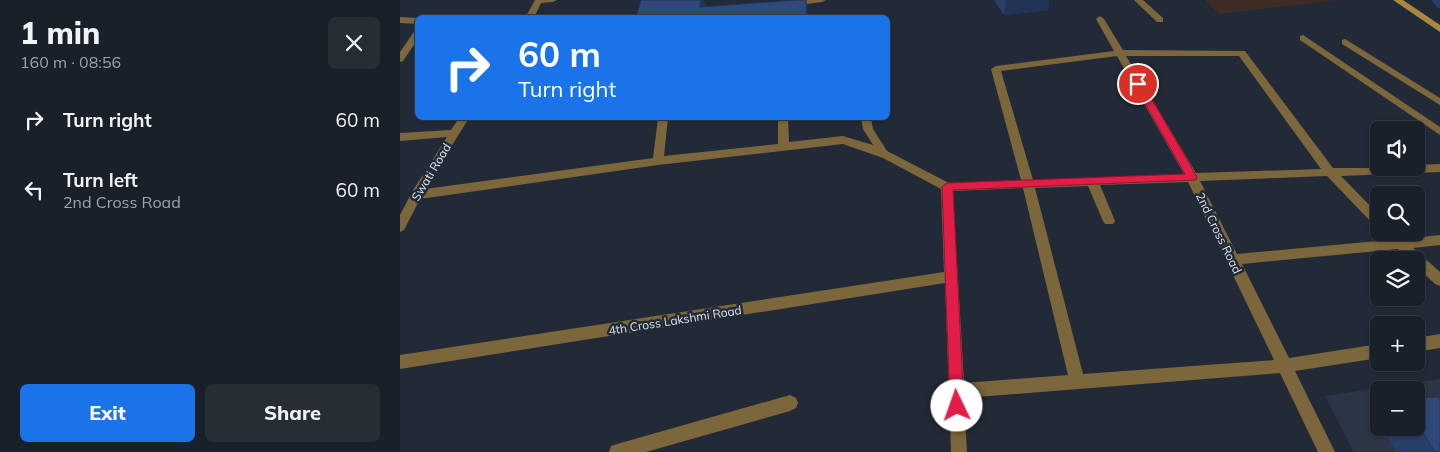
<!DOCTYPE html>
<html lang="en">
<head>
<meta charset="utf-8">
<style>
  body { margin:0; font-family:Mulish,sans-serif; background:#272d35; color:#f1f3f6; height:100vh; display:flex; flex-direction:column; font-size:19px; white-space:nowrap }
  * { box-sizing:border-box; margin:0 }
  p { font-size:16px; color:#9fa3a8 }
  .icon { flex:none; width:28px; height:28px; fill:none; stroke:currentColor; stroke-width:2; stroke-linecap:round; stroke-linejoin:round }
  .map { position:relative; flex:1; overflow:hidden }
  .drawer { display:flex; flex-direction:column; background:#1a2029; width:400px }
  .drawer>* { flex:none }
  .banner { position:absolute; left:15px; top:15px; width:475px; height:105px; border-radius:8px; box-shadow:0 1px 4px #0004,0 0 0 1px #383e46; background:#1a73e8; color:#fff; overflow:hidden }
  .tools { position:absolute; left:970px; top:121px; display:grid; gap:10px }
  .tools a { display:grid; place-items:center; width:55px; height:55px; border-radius:8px; background:#1a2029; box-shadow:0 1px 4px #0004,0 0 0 1px #383e46; font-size:25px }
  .pin { position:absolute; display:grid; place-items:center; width:42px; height:42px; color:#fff; margin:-21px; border:2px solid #fff; border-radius:50%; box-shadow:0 1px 5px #0007 }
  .me { position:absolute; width:55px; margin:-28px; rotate:357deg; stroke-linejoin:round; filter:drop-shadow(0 0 4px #0008) }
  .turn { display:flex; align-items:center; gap:18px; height:105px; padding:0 20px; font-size:22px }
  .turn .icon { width:65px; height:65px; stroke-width:2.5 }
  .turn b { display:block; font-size:35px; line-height:42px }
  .round { display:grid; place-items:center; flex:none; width:52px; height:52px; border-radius:8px; background:#272d35 }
  .summary { display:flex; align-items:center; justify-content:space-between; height:85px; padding:0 20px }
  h1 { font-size:30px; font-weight:800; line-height:38px }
  .primary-button { display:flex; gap:10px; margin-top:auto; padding:10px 20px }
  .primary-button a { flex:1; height:58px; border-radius:8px; background:#1a73e8; color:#fff; font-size:20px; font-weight:800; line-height:58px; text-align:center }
  .primary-button a+a { background:#272d35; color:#f1f3f6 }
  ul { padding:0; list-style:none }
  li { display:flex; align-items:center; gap:15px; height:70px; padding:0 20px }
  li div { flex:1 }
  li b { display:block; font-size:19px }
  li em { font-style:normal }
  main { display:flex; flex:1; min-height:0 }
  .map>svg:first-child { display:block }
  .built { fill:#2b3546; fill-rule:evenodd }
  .education { fill:#3f2c26 }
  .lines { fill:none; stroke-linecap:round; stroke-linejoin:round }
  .street { fill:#7c663b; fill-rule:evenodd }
  .secondary { fill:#aa873f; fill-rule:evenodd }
  .wall { fill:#284069 }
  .shaded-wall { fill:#213455 }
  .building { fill:#2f4a7a; stroke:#213455 }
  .route { fill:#e11d48; stroke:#92132f }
  .labels { text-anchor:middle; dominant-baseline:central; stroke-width:5; stroke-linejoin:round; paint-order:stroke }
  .street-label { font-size:12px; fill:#dce1e9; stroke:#232a37 }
</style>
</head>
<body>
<main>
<section class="drawer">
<div class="summary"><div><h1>1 min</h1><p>160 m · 08:56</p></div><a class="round"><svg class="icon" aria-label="close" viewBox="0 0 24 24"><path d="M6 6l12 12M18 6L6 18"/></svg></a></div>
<ul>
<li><svg class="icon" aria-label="right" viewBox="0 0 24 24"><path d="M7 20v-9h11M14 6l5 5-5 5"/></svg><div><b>Turn right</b></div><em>60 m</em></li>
<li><svg class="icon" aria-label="left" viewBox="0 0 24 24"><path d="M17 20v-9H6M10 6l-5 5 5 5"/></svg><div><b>Turn left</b><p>2nd Cross Road</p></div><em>60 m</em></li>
</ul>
<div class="primary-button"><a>Exit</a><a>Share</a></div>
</section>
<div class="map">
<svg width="1040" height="452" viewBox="0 0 1040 452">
  <rect width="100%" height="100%" fill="#232a37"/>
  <path class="built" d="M1040,379V452H954L925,396ZM979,390H1016V428H979Z"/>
  <path class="education" d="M805,0H938L819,14Z"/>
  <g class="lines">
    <g class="street">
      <path d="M135,0H157L153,2L141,3L134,18H125Z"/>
      <path d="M402,0H426L422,2L390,6L386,4Z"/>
      <path d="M734,0H743L763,18V22H757Z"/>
      <path d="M700,16L704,19L723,50L845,51L933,168H1016V165L1040,164V172L941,176L979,215V228L975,226L927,176L800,181L837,254L988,240L982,232H997L1003,239L1040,235V245L1013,248L1040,272V286L1035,284L1016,266V260H1010L998,249L842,264L889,358L979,344V358L895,371L935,452H918L880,373L564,398L567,452H551L545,283L0,369V355L544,272L541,189L483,158L443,144L258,165L20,199L4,230L0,232V215L12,192L47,137L0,141V133L51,130L59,118H69L25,189L253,158L258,118H268L264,156L378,144V118H388L389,142L443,136L473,145L463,129L461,118H471L473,129L487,151L549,183L621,180L591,69L596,66L714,51L696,19ZM717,56L784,174L633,180L601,71ZM726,56H839L921,169L796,173ZM788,182L874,360L683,374L635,188L688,186L703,221L705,224H713L715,221L700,185ZM623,188L668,375L564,383L553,191Z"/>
      <path d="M0,17L18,18V24L0,23Z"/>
      <path d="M18,29V39L3,61L0,62V52L15,30Z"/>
      <path d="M903,35L1040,127V135L900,40V36Z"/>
      <path d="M945,39L1040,98V105L942,44V40Z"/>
      <path d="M1040,334V348L1016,352V338Z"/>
      <path d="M390,395L396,398L398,403L396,408L390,411L246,452H209L211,446L217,444Z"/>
    </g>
    <path class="secondary" d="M993,0H1003L1040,25V32Z"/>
  </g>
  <g class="wall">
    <path d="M594,0H649L648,10L604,15Z"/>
    <path d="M1031,0H1040V8H1038Z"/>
    <path d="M1016,398L1040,452H996L983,428H1016Z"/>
  </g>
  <g class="shaded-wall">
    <path d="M301,0H304L308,13L300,7Z"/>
    <path d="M406,0L409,18H407Z"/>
    <path d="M606,0H649L648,10L604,15Z"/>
  </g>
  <g class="building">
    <path d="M241,0H301L300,7L396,0H406L407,18H236Z"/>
    <path d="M1040,397V452H1035L1016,421V398Z"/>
  </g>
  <path class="route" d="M735,82H738L743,84L797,177L796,180L553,190L564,406L562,411L557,413L552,411L550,406L542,187L547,183L785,174L734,84Z"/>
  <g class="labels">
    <g class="street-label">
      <text transform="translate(31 172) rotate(-59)">Swati Road</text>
      <text transform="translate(819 233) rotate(64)">2nd Cross Road</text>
      <text transform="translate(275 320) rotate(-9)">4th Cross Lakshmi Road</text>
    </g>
  </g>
</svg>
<div class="tools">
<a><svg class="icon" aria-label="sound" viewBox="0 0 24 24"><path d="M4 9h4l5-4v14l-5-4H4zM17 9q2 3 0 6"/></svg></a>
<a><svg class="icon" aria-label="search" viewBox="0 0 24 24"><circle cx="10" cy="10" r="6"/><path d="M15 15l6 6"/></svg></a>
<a><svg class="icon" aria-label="layers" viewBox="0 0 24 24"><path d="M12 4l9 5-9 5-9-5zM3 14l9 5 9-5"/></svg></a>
<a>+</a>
<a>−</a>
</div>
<div class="pin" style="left:738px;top:84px;background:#d93025"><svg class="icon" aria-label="arrive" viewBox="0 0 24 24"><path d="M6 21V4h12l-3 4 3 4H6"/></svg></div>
<svg class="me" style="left:557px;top:406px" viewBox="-20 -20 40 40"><circle r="19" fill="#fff"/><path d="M0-13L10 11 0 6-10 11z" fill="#e11d48"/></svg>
<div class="banner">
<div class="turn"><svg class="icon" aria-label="right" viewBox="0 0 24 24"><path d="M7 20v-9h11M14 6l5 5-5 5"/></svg><div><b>60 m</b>Turn right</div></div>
</div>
</div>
</main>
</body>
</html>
